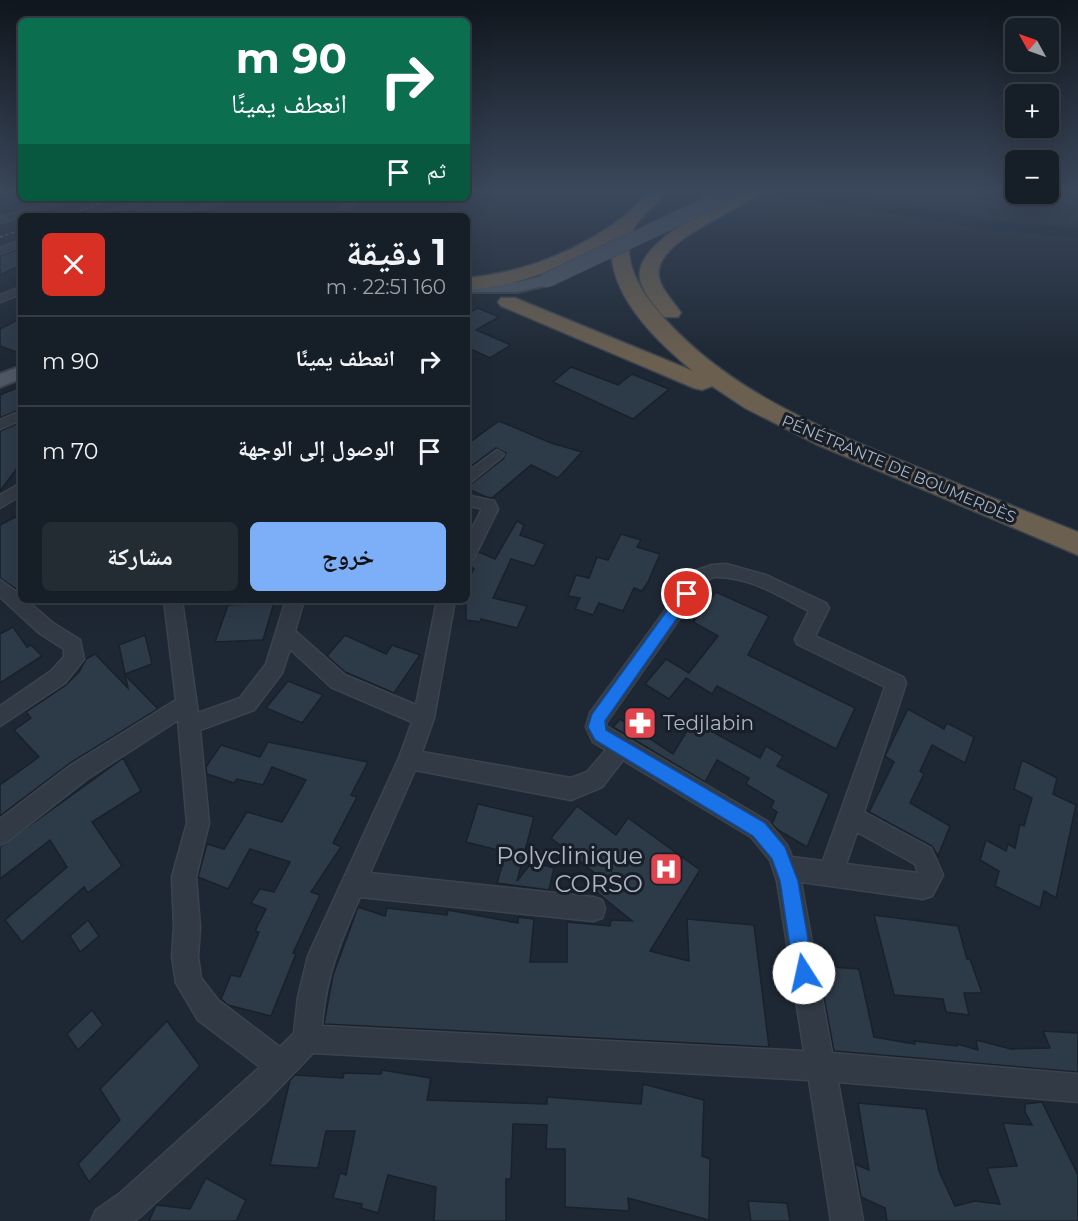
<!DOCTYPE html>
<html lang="ar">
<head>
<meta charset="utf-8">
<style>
  body { margin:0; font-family:Montserrat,"Noto Naskh Arabic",sans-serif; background:#232b33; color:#f1f3f6; direction:rtl; height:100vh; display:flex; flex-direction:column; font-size:22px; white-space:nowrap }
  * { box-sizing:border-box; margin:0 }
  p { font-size:20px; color:#9ea2a7 }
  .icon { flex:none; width:33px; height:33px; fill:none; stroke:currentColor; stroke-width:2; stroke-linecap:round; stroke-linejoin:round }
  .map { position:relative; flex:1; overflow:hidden; direction:ltr }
  .details { position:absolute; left:18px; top:213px; width:452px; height:390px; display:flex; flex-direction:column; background:#161e27; border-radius:9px; box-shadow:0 6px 24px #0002,0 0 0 2px #353c44; direction:rtl }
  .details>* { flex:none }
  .top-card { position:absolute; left:18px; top:18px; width:452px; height:183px; border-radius:9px; box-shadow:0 6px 24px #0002,0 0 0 2px #353c44; direction:rtl; background:#0b6e4f; color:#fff; overflow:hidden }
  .needle { width:39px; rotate:310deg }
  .fabs { position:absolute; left:1005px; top:18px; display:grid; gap:12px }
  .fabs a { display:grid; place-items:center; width:54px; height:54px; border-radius:9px; background:#161e27; box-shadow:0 6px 24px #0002,0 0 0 2px #353c44; font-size:30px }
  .pin { position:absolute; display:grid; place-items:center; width:51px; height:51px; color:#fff; margin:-26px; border:3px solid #fff; border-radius:50%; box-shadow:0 2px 6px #0007 }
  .me { position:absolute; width:66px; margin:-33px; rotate:350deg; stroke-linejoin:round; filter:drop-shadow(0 0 4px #0008) }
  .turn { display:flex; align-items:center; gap:21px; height:126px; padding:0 24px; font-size:27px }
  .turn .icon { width:78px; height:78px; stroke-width:2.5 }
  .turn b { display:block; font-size:42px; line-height:51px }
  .then { display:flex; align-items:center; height:57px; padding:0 24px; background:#0003; gap:12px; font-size:22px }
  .round { display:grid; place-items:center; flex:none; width:63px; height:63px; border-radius:9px; background:#232b33 }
  .summary { display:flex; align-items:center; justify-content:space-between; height:102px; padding:0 24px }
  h1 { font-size:36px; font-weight:700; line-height:45px }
  .primary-button { display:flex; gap:12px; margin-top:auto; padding:12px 24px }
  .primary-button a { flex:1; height:69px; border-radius:9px; background:#7caff7; color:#111; font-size:24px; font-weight:700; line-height:69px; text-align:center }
  .primary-button a+a { background:#232b33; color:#f1f3f6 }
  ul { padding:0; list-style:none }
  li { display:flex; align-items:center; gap:18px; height:90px; padding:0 24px; border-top:2px solid #353c44 }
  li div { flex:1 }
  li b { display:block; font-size:22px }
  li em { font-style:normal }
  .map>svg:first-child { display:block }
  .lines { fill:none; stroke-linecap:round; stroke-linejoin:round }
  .river { fill:#132031; fill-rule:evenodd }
  .building { fill:#2d3a48; stroke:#19212b; stroke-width:1.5 }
  .service-casing { stroke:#3b434e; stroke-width:3 }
  .minor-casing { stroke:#3b434e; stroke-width:3 }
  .primary-casing { stroke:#3b434e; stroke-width:4 }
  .motorway-casing { stroke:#3c454f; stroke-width:3 }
  .service { fill:#323a45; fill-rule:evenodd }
  .minor { fill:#323a45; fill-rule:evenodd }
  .primary { fill:#4f5965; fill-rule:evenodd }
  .motorway { fill:#6b5f4f; fill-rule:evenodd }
  .rail { stroke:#535e6c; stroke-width:2; stroke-dasharray:3 3; stroke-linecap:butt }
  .primary-bridge-casing { stroke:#3b434e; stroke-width:16; stroke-linecap:butt }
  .primary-bridge { stroke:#4f5965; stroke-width:15 }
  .route { fill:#1a73e8; stroke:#114b97; stroke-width:1.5 }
  .labels { text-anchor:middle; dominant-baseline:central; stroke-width:6; stroke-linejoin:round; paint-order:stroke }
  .far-street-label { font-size:16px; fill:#abb5c3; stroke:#181f29 }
  .poi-label { font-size:20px; fill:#abb5c3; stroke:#181f29; text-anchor:start }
  .near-poi-label { font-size:24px; fill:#abb5c3; stroke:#181f29; text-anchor:end }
</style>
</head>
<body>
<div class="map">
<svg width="1078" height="1221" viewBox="0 0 1078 1221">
  <rect width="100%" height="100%" fill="#1e2834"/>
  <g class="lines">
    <path class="river" d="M771,190H809L997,221L1078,228V238L997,231L778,195Z"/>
  </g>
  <g class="building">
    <path d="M165,198L198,205L178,216H150L130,211Z"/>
    <path d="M21,248V265L0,275V256Z"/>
    <path d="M478,308L499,317L476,330L511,345L490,358L466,347V314Z"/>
    <path d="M21,318V354L0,346V329Z"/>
    <path d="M571,367L618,385L632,374L669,389L633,419L553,382Z"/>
    <path d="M21,386V409L0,418V395Z"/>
    <path d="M499,421L551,443L582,452L558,478L531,465L492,498L486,497L466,488L503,459L506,453L496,448L466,470V445Z"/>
    <path d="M21,422V463L0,491V431Z"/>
    <path d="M21,514V592L0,578V525Z"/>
    <path d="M517,521L524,525L520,535L545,544L534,566L511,559L493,598L527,606L517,628L481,619L480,622L466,620V583L474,569L468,565L479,552L495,559Z"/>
    <path d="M621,534L641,540L637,547L660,554L648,582L642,591L634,588L623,611L599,603L593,615L575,609L580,598L568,596L576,575L589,578L597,557L608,560Z"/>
    <path d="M716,592L769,616L748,655L855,708L836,749L717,686L712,694L686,678L669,699L645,684L666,659L689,673L718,636L693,622Z"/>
    <path d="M274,603L263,640L215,642L228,605Z"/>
    <path d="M13,627L27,647L31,645L42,656L0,683V634Z"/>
    <path d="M145,635L152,664L125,674L119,645Z"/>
    <path d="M345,635L386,654L392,645L420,655L394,693L345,672L327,656Z"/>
    <path d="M95,654L128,688L125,675L158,709L70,763L0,816V785L39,757L14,730L31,718L26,712L66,685L79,672L86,659Z"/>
    <path d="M288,681L323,695L302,723L266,708Z"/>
    <path d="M908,709L944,729L947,723L974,737L965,763L932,745L920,771L924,774L910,803L950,826L938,856L932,846L869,812L894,762L885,756Z"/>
    <path d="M620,719L673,754L693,721L760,758L766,746L783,756L777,766L829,794L807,847L778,830L772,824L777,812L771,808L774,801L746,784L749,778L717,760L705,782L613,727Z"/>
    <path d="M268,742L368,762L351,795L357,797L333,843L341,847L311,892L320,895L293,953L296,954L271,1016L228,1005L221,999L231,975L240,977L259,932L255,931L266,909L251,903L260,889L274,892L290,862L250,849L228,889L198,877L207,844L224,849L247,812L282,822L306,780L272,767L263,785L237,779L234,783L207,774L206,767L221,745L260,757Z"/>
    <path d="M123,758L141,791L92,822L122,866L88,893L84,887L22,942L5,920L67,867L50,840L0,879V847Z"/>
    <path d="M1022,760L1057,778L1053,794L1076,805L1056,898L1044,891L1040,908L995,886L999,871L980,860L986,840L1006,851L1008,844L1015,848L1020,824L1024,826L1032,798L1014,789Z"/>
    <path d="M478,804L534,817L517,881L532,862L554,868L549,890L497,883L506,852L466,842Z"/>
    <path d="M577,806L616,835L628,818L700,870L650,951L689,961L687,919L754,925L769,1047L324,1024L333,975L358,907L385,916L387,908L447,915L448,910L518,923V917L534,919L530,962H567V922L610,926L611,920L632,921L573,873L606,882L551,838Z"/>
    <path d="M874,915L958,926L967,959H970L982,993H964L969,1015L946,1012L943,999L894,995Z"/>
    <path d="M88,920L99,936L80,952L70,936Z"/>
    <path d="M818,966L859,969L874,1037L915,1044L914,1041L957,1046V1044L978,1050L976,1040L1011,1049L1050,1048L1043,1031L1078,1033V1072L834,1051Z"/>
    <path d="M92,1010L103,1025L78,1050L67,1034Z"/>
    <path d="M167,1021L200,1066L89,1182L78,1164L120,1120L100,1089Z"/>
    <path d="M382,1070L431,1078L427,1100L547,1104V1097L641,1104L643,1084L704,1100L702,1156L710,1159L709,1220L628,1198L629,1211L565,1207V1149H546L547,1125L513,1124L511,1179H506V1221H434L436,1187L388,1175L378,1213L361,1208L362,1204L333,1198L340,1173L346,1175L355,1131H326L318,1168L270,1165L290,1080L295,1075L343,1078L344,1073L381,1074Z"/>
    <path d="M1042,1102L1078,1175V1221H887L885,1208L861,1197L855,1164L869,1170L858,1103L926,1109L939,1171L955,1206L975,1201L1000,1204L987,1168L1017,1166L1003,1123L1032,1125L1025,1112V1104Z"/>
    <path d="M206,1178L246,1200L236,1221H149L156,1205L190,1209Z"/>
    <path d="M748,1201L787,1203L790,1221H751Z"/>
  </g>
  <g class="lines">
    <g class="service-casing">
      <path id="service" d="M466,273L482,284V286H478L466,277Z"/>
    </g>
    <g class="minor-casing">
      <g id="minor">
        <path d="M66,198H79L0,223V217Z"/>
        <path d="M150,198H163L108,216H94Z"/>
        <path d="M218,198H229L191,216H180Z"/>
        <path d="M350,198H359L342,216H333Z"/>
        <path d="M21,240V246L0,254V248Z"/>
        <path d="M21,287V294L0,302V295Z"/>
        <path d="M21,411V420L0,429V420Z"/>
        <path d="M497,450L504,454L502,457L466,486V473Z"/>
        <path d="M21,483V495L0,508V495Z"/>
        <path d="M466,495L494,501L498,509L474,558L466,564V540L482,509L466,505Z"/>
        <path d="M726,564L766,575L826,603L829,608L815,636L903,677L906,683L864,812L931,848L943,875L932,896L923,899L801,882L832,1053L1078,1074V1102L838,1082L863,1221H831L809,1080L313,1053L265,1103L141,1216L134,1221H91L96,1210L119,1194L260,1067L198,1020L176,983L172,957L174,927L172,877L187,823L178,720L87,779L8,841L0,845V819L71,765L176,700L164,600H182L198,713L240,698L266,664L286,600H304L295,631L345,675L416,705L437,600H455L434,718L422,752L571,778L587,772L606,750L593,742L586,727L590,713L694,571L712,565ZM714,577C749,576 779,596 809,611L795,639L797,644L885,687L823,861L792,857L787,845L767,821L606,726L607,722L706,581ZM290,649L331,687L412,722L399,758L308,956L298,997L294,1033L280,1047L218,1000L201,978L198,957L200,927L196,877L209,823L200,730L254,710L282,673ZM623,760L751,837L770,860L777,881L804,1051L322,1026C326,975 340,943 360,897L593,921L602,918L605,909L602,900L593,897L370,873L415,770L571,800L602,787ZM857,832L915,864L918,873L846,864Z"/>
        <path d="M0,580L21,595V600H26L53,623L80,640L84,659L65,683L0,726V706L51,671L64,657V649L39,633L0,597Z"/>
      </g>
    </g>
    <g class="primary-casing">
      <g id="primary">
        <path d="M547,275L553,276L555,280L553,284L517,292H466V282H517Z"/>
        <path d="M21,366V379L0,387V374Z"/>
      </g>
    </g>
    <g class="motorway-casing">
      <g id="motorway">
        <path d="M652,190H669C656,207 635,216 630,239C625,264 639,287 653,305C719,387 815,426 909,464C965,487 1022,510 1078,532V555L816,444L745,408L712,386L702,390L694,388L501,306L498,302L501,298H515L693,371C656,341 605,292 612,240C567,268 520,285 466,290V278C523,273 575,252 621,219C632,211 641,199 652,190Z"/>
        <path d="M742,190H762C743,212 651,239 659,278C662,291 674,302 681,313L678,317H664C655,306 642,292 640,278C634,243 717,204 742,190Z"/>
      </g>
    </g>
    <use href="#service" class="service"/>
    <use href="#minor" class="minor"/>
    <use href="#primary" class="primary"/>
    <use href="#motorway" class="motorway"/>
    <g class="rail">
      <path d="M62,216L118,198"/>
      <path d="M0,237L21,230"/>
    </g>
    <g class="primary-bridge-casing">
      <path id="primary-bridge" d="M547,280L738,190"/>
    </g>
    <use href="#primary-bridge" class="primary-bridge"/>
  </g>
  <linearGradient id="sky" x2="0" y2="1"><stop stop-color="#10161d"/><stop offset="0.53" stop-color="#3b485c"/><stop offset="1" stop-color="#3b485c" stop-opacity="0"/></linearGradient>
  <rect width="1078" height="361" fill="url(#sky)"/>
  <path class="route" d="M687,588L694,594L692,597L605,721L606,730L765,823L785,847L798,881L814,973L812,980L804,983L797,980L794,973L780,881L772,859L753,836L595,740L588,727L592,714L682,590Z"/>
  <defs>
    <g id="pharmacy-square" transform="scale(1.725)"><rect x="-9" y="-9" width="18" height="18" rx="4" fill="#e0444e" stroke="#181f29"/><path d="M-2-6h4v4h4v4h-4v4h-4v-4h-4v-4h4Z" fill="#fff"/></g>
    <g id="hospital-square" transform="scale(1.725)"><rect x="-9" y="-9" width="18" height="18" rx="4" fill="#e0444e" stroke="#181f29"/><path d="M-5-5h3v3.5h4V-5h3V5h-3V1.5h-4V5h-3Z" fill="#fff"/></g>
  </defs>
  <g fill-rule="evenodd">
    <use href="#pharmacy-square" x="640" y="723"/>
    <use href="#hospital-square" x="666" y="869"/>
  </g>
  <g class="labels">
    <g class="far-street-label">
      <text transform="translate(899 469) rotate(23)">PÉNÉTRANTE DE BOUMERDÈS</text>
    </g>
    <g class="poi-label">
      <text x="663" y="723">Tedjlabin</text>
    </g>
    <g class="near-poi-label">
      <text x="643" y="855">Polyclinique<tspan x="643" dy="28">CORSO</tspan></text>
    </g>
  </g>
</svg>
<div class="fabs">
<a><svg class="needle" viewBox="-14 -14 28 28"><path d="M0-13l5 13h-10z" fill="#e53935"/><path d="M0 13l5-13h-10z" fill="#9ea2a7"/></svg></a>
<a>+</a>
<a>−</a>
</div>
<div class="pin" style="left:687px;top:594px;background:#d93025"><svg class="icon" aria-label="arrive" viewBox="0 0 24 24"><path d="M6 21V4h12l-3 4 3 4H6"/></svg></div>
<svg class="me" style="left:804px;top:973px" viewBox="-20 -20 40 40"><circle r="19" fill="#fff"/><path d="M0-13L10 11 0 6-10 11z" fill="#1a73e8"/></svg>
<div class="top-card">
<div class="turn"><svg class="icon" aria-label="right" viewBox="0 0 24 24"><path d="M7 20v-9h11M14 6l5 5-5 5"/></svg><div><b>90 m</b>انعطف يمينًا</div></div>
<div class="then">ثم<svg class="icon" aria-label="arrive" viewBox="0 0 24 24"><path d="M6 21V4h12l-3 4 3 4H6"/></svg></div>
</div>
<section class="details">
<div class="summary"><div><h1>1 دقيقة</h1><p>160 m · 22:51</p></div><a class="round" style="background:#d93025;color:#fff"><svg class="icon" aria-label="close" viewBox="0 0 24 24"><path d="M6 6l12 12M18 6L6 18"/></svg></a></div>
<ul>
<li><svg class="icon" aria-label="right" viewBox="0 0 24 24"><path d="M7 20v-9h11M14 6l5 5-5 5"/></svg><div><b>انعطف يمينًا</b></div><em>90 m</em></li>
<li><svg class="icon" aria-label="arrive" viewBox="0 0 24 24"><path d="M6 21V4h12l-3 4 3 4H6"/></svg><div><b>الوصول إلى الوجهة</b></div><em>70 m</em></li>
</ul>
<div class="primary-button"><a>خروج</a><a>مشاركة</a></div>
</section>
</div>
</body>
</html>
